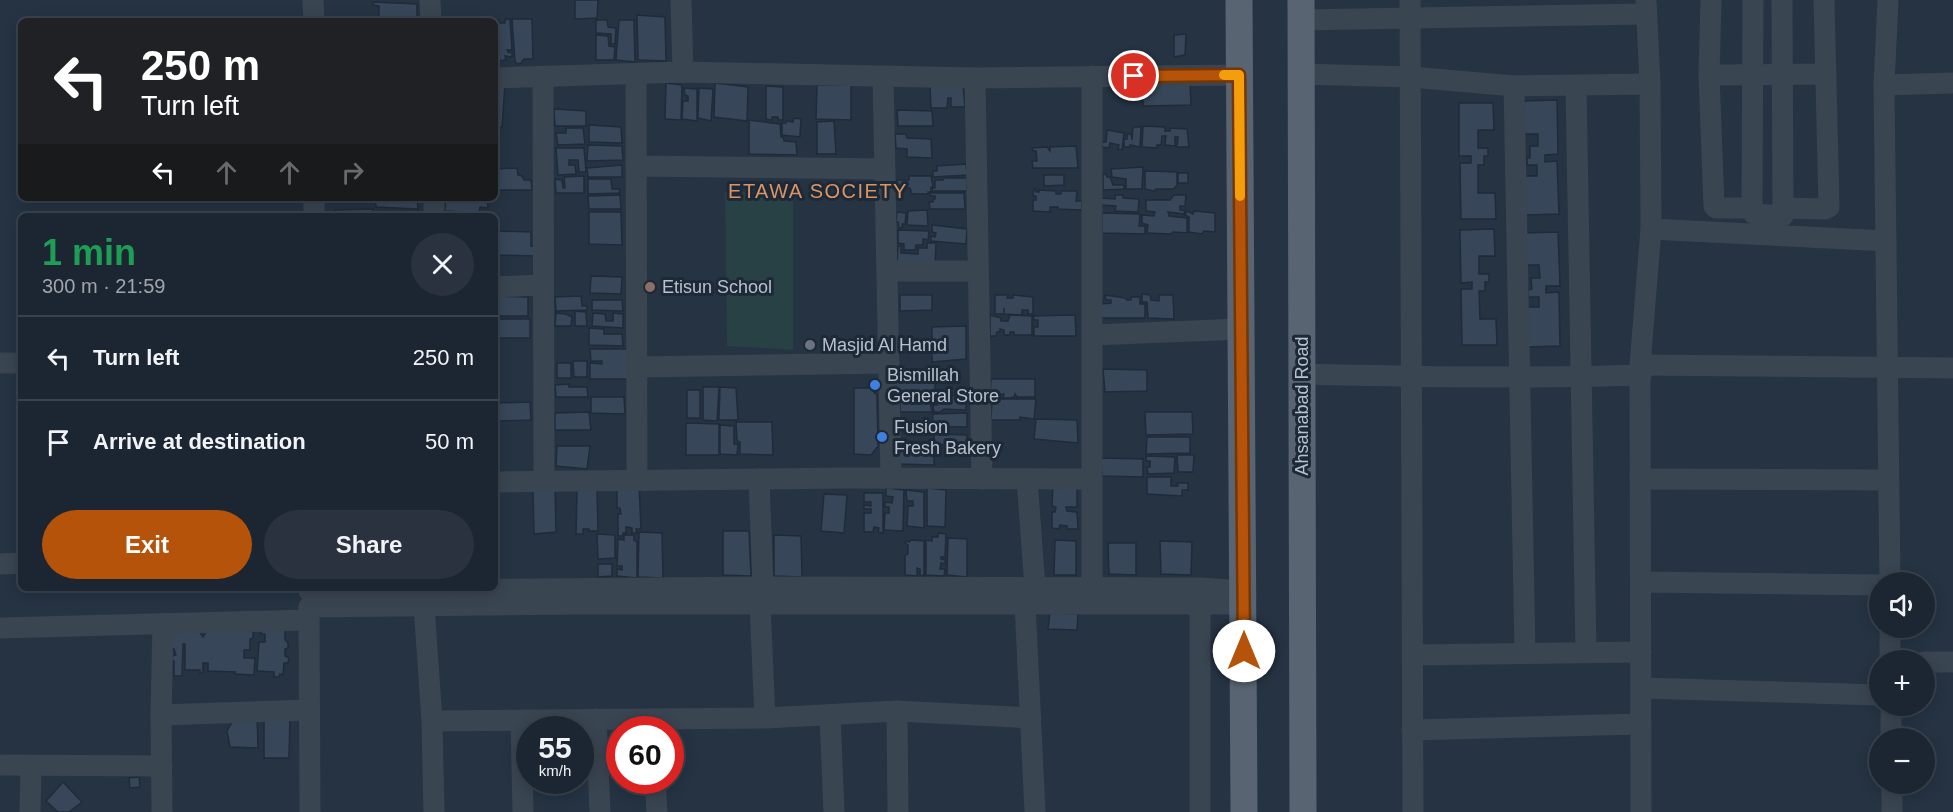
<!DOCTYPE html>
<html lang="en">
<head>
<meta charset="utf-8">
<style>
  body { margin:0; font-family:Arial,sans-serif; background:#29323e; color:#f1f3f6; height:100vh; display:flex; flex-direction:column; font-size:22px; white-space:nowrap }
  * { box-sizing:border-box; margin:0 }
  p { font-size:20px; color:#a0a5ac }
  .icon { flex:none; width:33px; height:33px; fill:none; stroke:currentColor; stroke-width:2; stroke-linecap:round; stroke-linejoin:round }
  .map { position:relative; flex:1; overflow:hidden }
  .details { position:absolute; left:18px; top:213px; width:480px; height:378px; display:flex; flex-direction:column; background:#1c2632; border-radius:9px; box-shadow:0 3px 15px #0003,0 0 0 2px #3a434d }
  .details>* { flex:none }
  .banner { position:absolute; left:18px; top:18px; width:480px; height:183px; border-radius:9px; box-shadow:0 3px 15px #0003,0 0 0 2px #3a434d; background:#202124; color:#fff; overflow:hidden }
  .fabs { position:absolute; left:1869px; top:572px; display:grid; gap:12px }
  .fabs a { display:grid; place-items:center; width:66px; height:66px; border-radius:50%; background:#1c2632; box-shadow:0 3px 15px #0003,0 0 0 2px #3a434d; font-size:30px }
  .speed { position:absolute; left:516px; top:716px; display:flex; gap:12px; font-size:30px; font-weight:700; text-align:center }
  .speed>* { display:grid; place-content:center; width:78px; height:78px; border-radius:50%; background:#1c2632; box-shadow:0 3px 15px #0003,0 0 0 2px #3a434d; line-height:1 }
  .speed small { font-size:15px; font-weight:400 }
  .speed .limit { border:9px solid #d22; background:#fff; color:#111 }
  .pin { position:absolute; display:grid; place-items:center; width:51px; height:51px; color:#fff; margin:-26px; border:3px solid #fff; border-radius:50%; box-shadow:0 2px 6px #0007 }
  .me { position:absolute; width:66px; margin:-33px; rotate:0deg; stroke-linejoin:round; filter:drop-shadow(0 0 4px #0008) }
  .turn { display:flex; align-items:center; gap:21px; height:126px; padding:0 24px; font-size:27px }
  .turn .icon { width:78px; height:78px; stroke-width:2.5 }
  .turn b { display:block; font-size:42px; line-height:51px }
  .lanes { display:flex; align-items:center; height:57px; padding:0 24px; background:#0003; justify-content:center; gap:30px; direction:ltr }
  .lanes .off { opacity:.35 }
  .round { display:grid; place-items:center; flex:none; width:63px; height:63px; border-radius:32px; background:#29323e }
  .overview { display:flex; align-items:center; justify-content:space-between; height:102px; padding:0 24px }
  h1 { font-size:36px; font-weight:700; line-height:45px; color:#1e9e55 }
  .cta { display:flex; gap:12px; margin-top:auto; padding:12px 24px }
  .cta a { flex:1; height:69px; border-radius:36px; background:#b45309; color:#fff; font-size:24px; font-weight:700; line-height:69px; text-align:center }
  .cta a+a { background:#29323e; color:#f1f3f6 }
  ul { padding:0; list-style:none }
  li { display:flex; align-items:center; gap:18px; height:84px; padding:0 24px; border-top:2px solid #3a434d }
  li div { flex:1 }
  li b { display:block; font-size:22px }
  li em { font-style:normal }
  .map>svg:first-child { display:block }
  .green { fill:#274144 }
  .building { fill:#374759; stroke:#202b3a; stroke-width:1.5 }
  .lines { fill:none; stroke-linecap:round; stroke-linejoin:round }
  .minor { stroke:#3a4552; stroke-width:21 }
  .major { stroke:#586472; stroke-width:27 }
  .route-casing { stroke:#753606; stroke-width:15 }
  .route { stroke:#b45309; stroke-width:10 }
  .slow { stroke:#f59e0b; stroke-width:10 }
  .education-dot { fill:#8d6e63; stroke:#1e2938; stroke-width:2 }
  .worship-dot { fill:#6b7280; stroke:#1e2938; stroke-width:2 }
  .shop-dot { fill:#3f7fe0; stroke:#1e2938; stroke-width:2 }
  .labels { text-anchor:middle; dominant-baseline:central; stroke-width:6; stroke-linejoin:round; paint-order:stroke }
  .poi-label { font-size:18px; fill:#b7c0cc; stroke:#1e2938; text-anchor:start }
  .street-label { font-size:18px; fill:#b7c0cc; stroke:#1e2938 }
  .neighbourhood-label { font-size:20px; letter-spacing:1.5px; fill:#db9463; stroke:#1e2938 }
</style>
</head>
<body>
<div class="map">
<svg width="1953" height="812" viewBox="0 0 1953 812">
  <rect width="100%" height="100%" fill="#253343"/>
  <path class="green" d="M725,191L793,193V350L727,346Z"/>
  <g class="building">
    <path d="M575,0H598L597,18L575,19Z"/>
    <path d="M373,2L417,4V20L379,19V6L373,5Z"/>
    <path d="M637,15L665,17L666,61L638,60Z"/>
    <path d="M329,17L365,19V21H329Z"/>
    <path d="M505,19H510L512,50H507L508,52L512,53V57L505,56L506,60L495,61V21L491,20H498V23H505Z"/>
    <path d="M512,19H532L533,59H524L521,63L517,64L515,61Z"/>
    <path d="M596,20H607L608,27L616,28L615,44H611V34L596,33Z"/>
    <path d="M619,20H634L635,62L616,60Z"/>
    <path d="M1186,34L1185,55L1174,57V35Z"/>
    <path d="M596,35L608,36L609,46L615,47L614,60H596Z"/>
    <path d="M1143,82H1190L1191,105L1143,106Z"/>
    <path d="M666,83L682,85L681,120L665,119Z"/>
    <path d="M715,83L748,87L747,121L714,117Z"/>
    <path d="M495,84H505L502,128L495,125Z"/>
    <path d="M817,85H851V120L816,119Z"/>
    <path d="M930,85H963L965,107H951V98H948L947,108H931Z"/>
    <path d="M766,86L783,87V120H778V117H772V120L766,119Z"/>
    <path d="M684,88L697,89V121L682,119L683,101H688V96L685,95Z"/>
    <path d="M699,88L713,89L711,121L698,118Z"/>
    <path d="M1557,100L1558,154L1545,155V162L1557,161L1559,214L1525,215L1523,176H1537V165H1527V158H1530V146H1538V134H1524L1523,101Z"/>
    <path d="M1459,103H1493L1494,130H1478V148H1488V156H1484V165H1478V193H1495L1496,219H1461L1460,163H1471V156H1459Z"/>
    <path d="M554,109L586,111V126H555Z"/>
    <path d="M897,110L932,111L933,126H898Z"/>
    <path d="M794,118L801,119L800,137L782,135V123H786V121L793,122Z"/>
    <path d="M749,120L780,124L781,137H783L784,141L796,142L797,155L749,154Z"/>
    <path d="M834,121L836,154H817V122Z"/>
    <path d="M589,125L621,127L622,143L589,142Z"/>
    <path d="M1143,126L1165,127V131H1170V128L1187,129L1189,147H1177L1178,137H1175V146L1165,145L1166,136H1162L1161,145H1157V148L1142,147Z"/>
    <path d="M1133,127H1141L1140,147L1130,145V147H1124V139H1127V134H1131L1132,140Z"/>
    <path d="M566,128H583L585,144L558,145L556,133H566Z"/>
    <path d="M1107,130L1124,133L1122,150L1118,149L1119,145L1110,143L1109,148L1102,147V142H1106Z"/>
    <path d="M895,134H906L907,138L931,139L932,158L907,157V149L896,148Z"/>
    <path d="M588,145L622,146L623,160L587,161Z"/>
    <path d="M1076,146L1078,168H1033L1032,161H1037L1036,151H1033L1032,148L1047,147L1050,151V147Z"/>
    <path d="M556,148H584L586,172H579L578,160H569V165H575L576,174L558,175Z"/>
    <path d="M966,164L967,175L933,177V171H937V166Z"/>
    <path d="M622,165V177H588L587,168Z"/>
    <path d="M1143,167L1142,189H1126V179L1112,177L1111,169Z"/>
    <path d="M517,168L518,175L522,176L524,180H531L532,190H495V169Z"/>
    <path d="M1145,171L1177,172V185L1174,189H1156L1154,191L1145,189Z"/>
    <rect x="1178" y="173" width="10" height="10"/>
    <path d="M1103,174H1106L1107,177H1110L1113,185H1124V189L1103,190Z"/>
    <path d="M1044,175H1064V185L1044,186Z"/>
    <path d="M584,176V193H556L555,179L562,180L563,188H565L564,177Z"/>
    <path d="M909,176H931L933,187H931V192H928V194H912L910,188H904L903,194L897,193V180H909Z"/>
    <path d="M944,178H967V191H932V188H935V180H943Z"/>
    <path d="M588,179H611L612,189H619L620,193L588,194Z"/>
    <path d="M1034,189H1036V192H1039V190L1056,191V194H1061V191H1077L1076,201H1082V210L1058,209V207H1050V212L1033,211V200H1036V196H1033Z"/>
    <path d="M930,193H964L965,209H930L929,202H933V199H935V196H930Z"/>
    <path d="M620,195L621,209H589L588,196Z"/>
    <path d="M1115,195H1123V198L1139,199L1138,212L1115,211L1116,206L1101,205V198L1115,199Z"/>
    <path d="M1174,195H1186L1185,206H1180V210L1185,211L1184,214L1168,212L1169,216L1187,218V233L1173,232L1171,234L1147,233L1148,225L1142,223V215L1154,216L1155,212L1146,211V200H1170Z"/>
    <path d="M375,198H417L418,209L376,207Z"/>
    <path d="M446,198H487L488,208L480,207L479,213L445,211Z"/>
    <path d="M373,209L374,216H335V210Z"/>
    <path d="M927,210L928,226L907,225L908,211Z"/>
    <path d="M1187,211L1193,214L1194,211L1215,213V232L1204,231L1202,234L1189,232V217L1185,215Z"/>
    <path d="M589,212H621L622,245L589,244Z"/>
    <path d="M897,212L906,213L905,224H902L903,227L899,228L898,222L896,221Z"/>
    <path d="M1102,213L1140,214L1139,226H1145V234L1102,233Z"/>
    <path d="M932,225L967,229L966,244L931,241V236L935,237L936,233L932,232Z"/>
    <path d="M1494,229L1495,256H1479V274H1489V282H1485V291H1479L1480,319H1496L1497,345H1462L1461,289H1472V282L1461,283L1460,230Z"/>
    <path d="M898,230L929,231L928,240L923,239V245H916L915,250H904V244L898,243Z"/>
    <path d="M495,231L531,232V246L538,247L539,256L495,255Z"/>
    <path d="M1558,232L1560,286H1546V293L1559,292L1560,346L1526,347L1525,307H1539V297H1528V290L1532,289L1531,278H1540L1539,265H1526L1525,233Z"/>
    <path d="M927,243H936L935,265H897L898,246H901V253L918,254V248H927Z"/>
    <path d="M591,276L622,277L621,294L590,293Z"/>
    <path d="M1142,294L1150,295L1151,300L1159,301V295H1173L1174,319L1148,318L1147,302H1142Z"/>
    <path d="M900,295H932V310L900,311Z"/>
    <path d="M995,295H1008L1007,298H1013V295L1033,297V314H1028V310H1022V315L1004,314V308V314H995Z"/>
    <path d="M1102,295L1103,304L1111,303V300H1106L1105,295L1125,298L1127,300H1131V297H1140V304H1145V318H1101Z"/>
    <path d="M495,296L528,297V316H495Z"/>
    <path d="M581,296L582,306H587V310L556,311L555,297Z"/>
    <path d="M592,300H622L623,311L592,310Z"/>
    <path d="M575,311L586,312L587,326H575Z"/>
    <path d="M556,313L566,314L572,317L571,326H555Z"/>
    <path d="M593,313L605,314L606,321H613V313L623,314V328L592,326Z"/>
    <path d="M990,315L1001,318V321H1008L1010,315L1032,316V335H1014V332H1010V335H1004V330L1000,329V332H997L996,336H990Z"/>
    <path d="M1075,315L1076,336H1034V327H1038V320H1034L1033,316Z"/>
    <rect x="495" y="319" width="35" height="19"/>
    <path d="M966,326V359L932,362V327Z"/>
    <path d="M589,328L604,329V334H622L623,346L589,345Z"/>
    <path d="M590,349H631L632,379H590V363L602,364V361H591Z"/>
    <path d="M573,361H587V377H574Z"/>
    <rect x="557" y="363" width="14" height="15"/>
    <path d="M1103,369L1147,370V391L1105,392Z"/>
    <path d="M898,375L935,377V394L898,393Z"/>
    <path d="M991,379H1035V397H1017L1015,394L1014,397L1010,398H1003L1004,394L995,395L994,398H990Z"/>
    <path d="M569,384V387H587L588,397H556L555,385Z"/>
    <path d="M703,387H719L717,421L703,420Z"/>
    <path d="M720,387L736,388L738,420H719Z"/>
    <path d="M854,388H870L877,395L878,446L871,455L854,454Z"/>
    <rect x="687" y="390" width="13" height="28"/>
    <path d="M937,395L966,396V410L944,409L940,412H934L933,405H937V399L932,400Z"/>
    <path d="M591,397H624L625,414L591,413Z"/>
    <path d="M900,399L930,401L932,412H900Z"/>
    <path d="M992,399H1036L1034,419L1020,417V420H991Z"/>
    <path d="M530,402L531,420L495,421V403Z"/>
    <path d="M589,412L591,430H555V413Z"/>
    <path d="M1145,412H1192L1193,434L1146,435Z"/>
    <path d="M967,413V427L932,426L933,414Z"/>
    <path d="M1036,419L1077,420L1078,443L1034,439Z"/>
    <path d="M736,422H772L773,455L740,454V442L737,441Z"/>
    <path d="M686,423L719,424V455H686Z"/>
    <path d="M720,425L734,426V444H738L737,455L720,454Z"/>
    <path d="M934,434L967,435V446L934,444Z"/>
    <path d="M1147,437H1190V453L1146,454Z"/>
    <path d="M899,443L934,446V465L899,464Z"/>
    <path d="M557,446H590L587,469L556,466Z"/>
    <path d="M1177,455H1194L1193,472H1178Z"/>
    <path d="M1146,456L1175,457L1174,473L1148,474L1147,467H1150V461H1146Z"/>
    <path d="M1101,458L1143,459V477L1102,476Z"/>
    <path d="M1147,477H1171V486H1178L1177,483H1188V490H1182V496L1147,494Z"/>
    <path d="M639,483L641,529H636L637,533H632V528L626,527V533H623V536H618V514H621L620,508H617V489Z"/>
    <path d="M1053,486L1077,487V507H1066L1067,511L1077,512L1078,529H1067V526L1060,525L1059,529L1052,528V512H1055L1056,507L1052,506Z"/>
    <path d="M555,487L556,532L534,534L533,489Z"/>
    <path d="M886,488L904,490L903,531L884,530L885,513H889V507H885V502L892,503L893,497L886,496Z"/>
    <path d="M927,488L946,490L945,527L927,526Z"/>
    <path d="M577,490H597L598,531H589V529H583V534H576Z"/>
    <path d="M906,490L924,492V528L907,526L908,506H913V501H907Z"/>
    <path d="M864,493H883V533L878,532L879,528L874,527L873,532H864V513H871V509H864V505L871,506V502H864Z"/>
    <path d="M824,494L847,495L844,533L821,531Z"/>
    <path d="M723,531H749L751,576L723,575Z"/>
    <path d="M639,532L662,533L663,578L638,577Z"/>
    <path d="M938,533L946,534L945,557H941V559L945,560V564L941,563L940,569H945L944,576L926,575V540L932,541V537H938Z"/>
    <path d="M597,534L615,535V558L598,559Z"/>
    <path d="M624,535H634V540L637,542V578L617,576V569L622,570V566H617L618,539L624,540Z"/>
    <path d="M774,535L801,536L802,577L774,576Z"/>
    <path d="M948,538L967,539V577L947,575Z"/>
    <path d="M911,540L924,541V576L920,575V569L917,568V576L905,575V555L908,554V545L905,543L906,541L909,542Z"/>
    <path d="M1055,540L1076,541V575H1054Z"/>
    <path d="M1160,541L1192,542L1191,575L1161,574Z"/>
    <path d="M1108,543H1136V575L1109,574Z"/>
    <path d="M598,564H612V576L598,577Z"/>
    <path d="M1050,613L1078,614L1077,630L1048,629Z"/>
    <path d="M173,628L199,631L203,637L207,630H253V638L250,639V650H244V658H255L254,675L235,674V672L208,671V663H203V673H200V670H185V644H183L182,676H174V661H172V656L176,655L174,649L166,648Z"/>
    <path d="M261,628H285V640L288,643V648L285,649V656L289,658L288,663H284L283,675L280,674L279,677H274V672L257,671L259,642H265V634H261Z"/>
    <path d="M264,716H290L289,758H264Z"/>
    <path d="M235,717H257L258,748L230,747L227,731Z"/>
    <path d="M139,777L140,787L130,788L129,778Z"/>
    <path d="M63,782L82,802L69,812H58L46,801Z"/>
  </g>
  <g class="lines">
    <g class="minor">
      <path d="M313,0L314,21"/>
      <path d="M430,0L431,21"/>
      <path d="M681,0L683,72"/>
      <path d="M1410,0L1413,812"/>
      <path d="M1711,0L1709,75L1714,206L1716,208H1752"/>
      <path d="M1753,0L1752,208L1754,214L1783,216L1782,0"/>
      <path d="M1888,0L1884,85L1890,582"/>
      <path d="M1301,20L1646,14"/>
      <path d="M636,74L637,480"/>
      <path d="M1301,74L1411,77L1514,86L1650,84"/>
      <path d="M1709,75L1826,74"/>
      <path d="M883,76L891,478"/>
      <path d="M1092,76V588"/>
      <path d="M543,77L544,481"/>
      <path d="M495,78L683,72L975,78L1239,75"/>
      <path d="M975,78L982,479"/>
      <path d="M1576,85L1586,652"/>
      <path d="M1884,85L1953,83"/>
      <path d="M1514,86L1525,652"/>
      <path d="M636,166L885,169"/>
      <path d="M314,198V216"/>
      <path d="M434,198V216"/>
      <path d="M1784,208L1825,209L1829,207L1824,0"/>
      <path d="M1651,229L1886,241"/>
      <path d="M887,271H977"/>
      <path d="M495,287L542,285"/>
      <path d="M1093,335L1241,329"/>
      <path d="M0,363H21"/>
      <path d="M1640,365L1953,368"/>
      <path d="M636,367L889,363"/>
      <path d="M1302,374C1415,377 1528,379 1641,375"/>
      <path d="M759,479L763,587"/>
      <path d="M1027,479L1035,588"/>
      <path d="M1640,479L1888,480"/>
      <path d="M495,482L846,478L1092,479"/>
      <path d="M0,564L21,563"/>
      <path d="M1641,582L1880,585"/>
      <path d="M309,591L763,587L1200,588L1244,591"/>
      <path d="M760,604L765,718"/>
      <path d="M1025,604L1035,812"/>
      <path d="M424,606L432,721L434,812"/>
      <path d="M309,607L581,604H1244"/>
      <path d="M309,607L310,812"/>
      <path d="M1890,627V660"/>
      <path d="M0,628L308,620"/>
      <path d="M1413,655L1641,652"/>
      <path d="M1924,662H1953"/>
      <path d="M1641,688L1880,695"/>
      <path d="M1891,705V738"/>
      <path d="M897,711L898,812"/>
      <path d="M161,715L309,710"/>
      <path d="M830,715L834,812"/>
      <path d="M596,719L600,812"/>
      <path d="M521,720L523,812"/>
      <path d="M432,721L765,718L897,711L1031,718"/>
      <path d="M1412,730L1641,724"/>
      <path d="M0,765L162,766"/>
      <path d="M655,780L657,812"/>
      <path d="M1892,783V812"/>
      <path d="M30,812L31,767"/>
      <path d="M162,812L161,715L163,624"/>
      <path d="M1200,812V592"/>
      <path d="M1641,812L1640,365L1651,229L1650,84L1646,0"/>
    </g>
    <g class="major">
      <path d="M1239,0L1244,812"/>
      <path d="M1301,0L1303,812"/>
    </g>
  </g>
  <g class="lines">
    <g class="route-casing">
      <path id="route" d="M1134,76L1239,75L1244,651"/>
    </g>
    <use href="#route" class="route"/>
    <path class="slow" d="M1224,75H1239L1240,196"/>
  </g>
  <circle class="education-dot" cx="650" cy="287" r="6"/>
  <circle class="worship-dot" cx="810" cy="345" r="6"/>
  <g class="shop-dot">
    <circle cx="875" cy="385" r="6"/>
    <circle cx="882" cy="437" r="6"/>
  </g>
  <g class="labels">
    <g class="poi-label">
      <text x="662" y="287">Etisun School</text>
      <text x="822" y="345">Masjid Al Hamd</text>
      <text x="887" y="375">Bismillah<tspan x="887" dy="21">General Store</tspan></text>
      <text x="894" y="427">Fusion<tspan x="894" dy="21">Fresh Bakery</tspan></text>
    </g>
    <g class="street-label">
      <text transform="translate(1302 406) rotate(-90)">Ahsanabad Road</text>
    </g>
    <g class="neighbourhood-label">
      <text x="818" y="191">ETAWA SOCIETY</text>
    </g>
  </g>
</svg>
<div class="fabs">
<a><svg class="icon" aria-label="sound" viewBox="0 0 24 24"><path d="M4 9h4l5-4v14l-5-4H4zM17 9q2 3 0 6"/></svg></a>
<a>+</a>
<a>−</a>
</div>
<div class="speed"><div>55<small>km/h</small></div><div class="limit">60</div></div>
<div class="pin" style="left:1134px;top:76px;background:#d93025"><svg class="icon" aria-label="arrive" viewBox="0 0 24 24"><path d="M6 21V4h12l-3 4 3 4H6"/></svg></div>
<svg class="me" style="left:1244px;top:651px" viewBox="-20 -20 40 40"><circle r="19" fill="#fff"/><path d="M0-13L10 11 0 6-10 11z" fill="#b45309"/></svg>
<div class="banner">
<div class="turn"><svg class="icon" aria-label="left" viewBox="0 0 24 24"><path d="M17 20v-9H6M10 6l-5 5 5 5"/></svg><div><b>250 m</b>Turn left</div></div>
<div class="lanes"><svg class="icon" aria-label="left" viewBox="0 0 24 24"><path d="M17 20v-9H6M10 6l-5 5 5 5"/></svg><svg class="icon off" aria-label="ahead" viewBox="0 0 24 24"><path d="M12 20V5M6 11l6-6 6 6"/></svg><svg class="icon off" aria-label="ahead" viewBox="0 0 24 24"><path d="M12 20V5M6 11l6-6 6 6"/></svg><svg class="icon off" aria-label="right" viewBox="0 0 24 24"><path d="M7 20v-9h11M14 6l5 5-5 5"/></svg></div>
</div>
<section class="details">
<div class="overview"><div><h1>1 min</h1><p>300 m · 21:59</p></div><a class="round"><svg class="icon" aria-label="close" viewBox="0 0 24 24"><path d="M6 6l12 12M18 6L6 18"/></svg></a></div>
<ul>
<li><svg class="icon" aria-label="left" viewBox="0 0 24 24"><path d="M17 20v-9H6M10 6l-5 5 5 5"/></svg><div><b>Turn left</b></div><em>250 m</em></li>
<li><svg class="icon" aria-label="arrive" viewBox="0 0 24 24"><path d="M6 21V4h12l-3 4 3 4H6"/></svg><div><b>Arrive at destination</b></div><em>50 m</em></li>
</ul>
<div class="cta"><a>Exit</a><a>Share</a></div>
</section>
</div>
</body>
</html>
